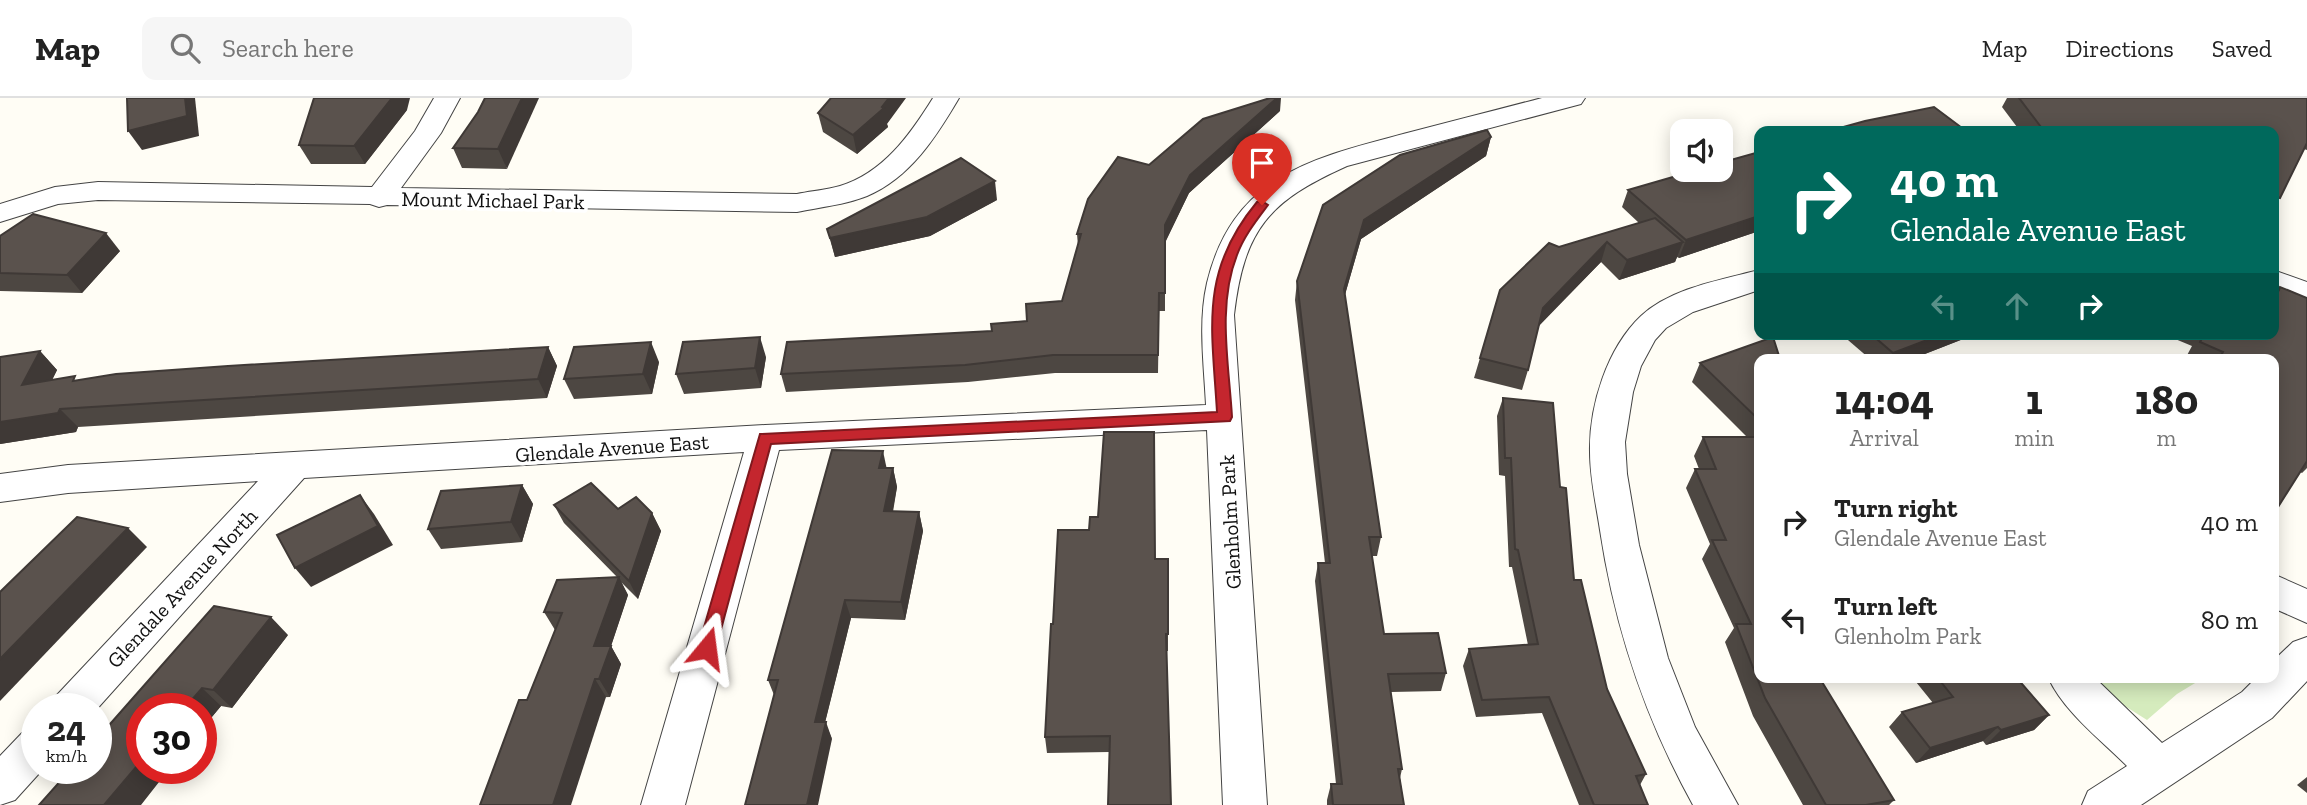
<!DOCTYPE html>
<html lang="en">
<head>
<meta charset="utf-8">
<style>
  body { margin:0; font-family:"Zilla Slab",serif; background:#f6f6f6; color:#222; height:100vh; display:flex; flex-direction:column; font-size:26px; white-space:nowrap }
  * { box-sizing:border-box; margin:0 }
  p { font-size:23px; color:#767676 }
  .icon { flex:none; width:38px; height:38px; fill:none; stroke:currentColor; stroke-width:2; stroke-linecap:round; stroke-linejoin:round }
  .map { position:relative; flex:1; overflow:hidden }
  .details { position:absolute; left:1754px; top:256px; width:525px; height:329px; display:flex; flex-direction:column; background:#fff; border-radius:14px; box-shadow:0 4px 18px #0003 }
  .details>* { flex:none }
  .hud { position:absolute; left:1754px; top:28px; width:525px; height:214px; border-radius:14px; box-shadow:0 4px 18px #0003; background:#00695c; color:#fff; overflow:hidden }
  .controls { position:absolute; left:1670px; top:21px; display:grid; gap:14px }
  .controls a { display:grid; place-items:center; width:63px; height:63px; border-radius:14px; background:#fff; box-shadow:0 4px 18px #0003; font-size:35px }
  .speed { position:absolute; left:21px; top:595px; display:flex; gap:14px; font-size:35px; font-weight:700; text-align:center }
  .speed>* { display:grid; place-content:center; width:91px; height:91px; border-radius:50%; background:#fff; box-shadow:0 4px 18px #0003; line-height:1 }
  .speed small { font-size:18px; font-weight:400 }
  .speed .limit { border:10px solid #d22; background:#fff; color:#111 }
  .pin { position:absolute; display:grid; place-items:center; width:60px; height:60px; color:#fff; margin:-72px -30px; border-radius:50% 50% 50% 0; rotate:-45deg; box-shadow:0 0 7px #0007 }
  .pin .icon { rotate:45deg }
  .me { position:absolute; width:77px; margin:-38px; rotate:16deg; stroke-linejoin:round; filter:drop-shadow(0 0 5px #0008) }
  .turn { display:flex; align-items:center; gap:24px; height:147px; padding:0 21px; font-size:32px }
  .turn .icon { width:91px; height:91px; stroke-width:2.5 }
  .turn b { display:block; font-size:49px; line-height:60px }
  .lanes { display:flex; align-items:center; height:66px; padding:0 21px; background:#0003; justify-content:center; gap:35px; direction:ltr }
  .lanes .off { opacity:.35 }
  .eta { display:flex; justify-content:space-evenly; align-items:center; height:119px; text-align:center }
  .eta b { font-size:42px; font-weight:700; line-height:49px }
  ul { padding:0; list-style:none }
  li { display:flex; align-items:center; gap:21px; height:98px; padding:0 21px }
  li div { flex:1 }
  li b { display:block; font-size:26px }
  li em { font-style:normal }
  header { display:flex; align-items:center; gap:42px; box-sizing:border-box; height:98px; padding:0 35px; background:#fff; border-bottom:2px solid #e0e0e0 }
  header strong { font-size:33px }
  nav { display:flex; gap:38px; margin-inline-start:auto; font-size:24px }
  .search { width:490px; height:63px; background:#f6f6f6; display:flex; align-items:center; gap:18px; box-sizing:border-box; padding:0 24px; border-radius:14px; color:#767676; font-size:26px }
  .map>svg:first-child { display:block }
  .green { fill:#d5ebbd }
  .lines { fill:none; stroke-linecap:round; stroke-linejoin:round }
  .street-casing { stroke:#444; stroke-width:2 }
  .street { fill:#fff; fill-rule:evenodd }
  .wall { fill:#4d4742 }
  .shaded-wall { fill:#3f3936 }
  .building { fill:#5a524d; stroke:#3f3936; stroke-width:2 }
  .route { fill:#c4262e; stroke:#7f191e; stroke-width:2 }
  .labels { text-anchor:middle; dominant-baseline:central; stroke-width:7; stroke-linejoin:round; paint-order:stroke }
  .street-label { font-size:21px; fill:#111; stroke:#fff }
</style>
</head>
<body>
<header>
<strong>Map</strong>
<div class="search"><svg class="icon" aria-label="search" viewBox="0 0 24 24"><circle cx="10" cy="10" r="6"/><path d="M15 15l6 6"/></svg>Search here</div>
<nav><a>Map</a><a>Directions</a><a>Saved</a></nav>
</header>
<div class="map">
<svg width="2307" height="707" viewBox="0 0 2307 707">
  <rect width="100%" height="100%" fill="#fffdf5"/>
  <path class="green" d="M2091,579H2205L2177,596L2147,622L2106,596Z"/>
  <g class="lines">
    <g class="street-casing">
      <g id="street">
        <path d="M434,0H460L441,35L401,90L797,96C811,93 826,92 840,88C883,75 910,37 933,0H959C936,39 910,80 867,98C845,107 820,109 797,114L387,107L379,109L370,106L98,102L58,106L0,124V106L55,89L98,84L372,89L415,33Z"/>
        <path d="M1542,0H1585L1581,6L1347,68C1269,103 1244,131 1234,217L1267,707H1223L1207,332L779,352L685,707H641L744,354L304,380L96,612L50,611L56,598L258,383L68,395L0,404V376L68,367L765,327L1206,307C1204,267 1198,224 1207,185C1233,77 1313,60 1407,35C1452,23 1497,12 1542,0Z"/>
        <path d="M1759,172V192L1693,214L1666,230L1655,242L1641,268L1633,294L1625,344L1627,376L1639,447L1668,560L1695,629L1738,707H1693C1645,620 1615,531 1600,432C1596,406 1590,380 1590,354C1589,308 1607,250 1641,218C1671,190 1721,182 1759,172Z"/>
        <path d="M2273,172L2307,184V206L2273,194Z"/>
        <path d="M2273,476L2307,491V525L2273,510Z"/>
        <path d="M2307,539V583L2272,620L2141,707H2082L2088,693L2127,668C2100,641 2064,614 2048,579H2094L2162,645L2242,594L2257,579H2273V563L2293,544Z"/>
        <path d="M37,629V670H44L15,702L0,707V658L22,635Z"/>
      </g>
    </g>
    <use href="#street" class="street"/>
  </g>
  <g class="wall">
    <path d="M485,0L507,71L462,70L453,50L478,14Z"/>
    <path d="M2007,0H2307V52L2304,51L2280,100L2273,108V33H2020L2002,9Z"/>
    <path d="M407,12L365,66H311L299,47Z"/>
    <path d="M1280,13L1189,95L1165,144V213H1159L1158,275H1055L968,284L786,294L781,276L992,233L1027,223L1062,203L1078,148L1077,136L1149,67Z"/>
    <path d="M818,15L887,26L888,29L857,56L823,34Z"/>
    <path d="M1491,39L1486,58L1361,141L1345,197L1381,439L1377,458H1372L1384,536L1446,575L1441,593L1391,594L1402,671L1400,680L1404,707H1327V702L1331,686H1336L1315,483L1318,465H1325L1295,202L1297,183Z"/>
    <path d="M1759,54V133L1679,160L1677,159L1675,164L1619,182L1601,164L1538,228L1528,272L1522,292L1474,280L1480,260L1559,149L1639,125L1622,109L1628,92Z"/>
    <path d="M997,102L930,138L835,159L827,131Z"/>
    <path d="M0,138L120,153L82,195L0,193Z"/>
    <path d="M2307,200V370L2302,375L2300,374L2273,261H2185L2192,248L2168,238L2169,236H2273Z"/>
    <path d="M1841,236H1976L1912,261H1870Z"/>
    <path d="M548,249L557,268L547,300L78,329L76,334L0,346L40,253L57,272L52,282H78Z"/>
    <path d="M766,259L761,290L684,296L676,276Z"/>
    <path d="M1759,261V579L1894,702L1889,707H1803L1753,618L1725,544L1734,530L1702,461L1710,446L1686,390L1695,371H1699L1694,358L1703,339H1747L1692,284L1700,265Z"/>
    <path d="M659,264L652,296L574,301L564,281Z"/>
    <path d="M1503,300L1560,389L1574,482L1607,591L1646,676L1640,687L1648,707H1579L1542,615L1476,619L1463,568L1469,551L1528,547L1512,469H1509L1505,378L1499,377L1497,318Z"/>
    <path d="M887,370H893L897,389L893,414H919L923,433L905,522L851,520L825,624L832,641L774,597L768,582Z"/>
    <path d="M522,387L533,406L522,444L441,451L428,431Z"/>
    <path d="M554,407L618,411L652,415L661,433L638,501L621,484L628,497L611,548L621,566L610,599L527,602L555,532L544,514L617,479L564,425Z"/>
    <path d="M1155,461H1168V553H1166L1109,654L1047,655L1045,639L1053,526Z"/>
    <path d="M288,537L232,610L221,608L201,632V611L96,642Z"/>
    <path d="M1912,579H2016L2049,617L2034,632L1986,647L1983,643L1916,665L1889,629L1902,614L1933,605Z"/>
    <path d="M2307,679V695L2297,687Z"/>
  </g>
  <g class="shaded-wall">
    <path d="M185,0H195L199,38L142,52L128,33Z"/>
    <path d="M392,0H410L407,12L365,66L354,48Z"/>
    <path d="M522,0H539L507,71L498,51Z"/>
    <path d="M889,0H906L887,26L888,29L857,56L853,37L882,9Z"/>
    <path d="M1277,0H1281L1280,13L1189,95L1165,145V127L1190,77Z"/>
    <path d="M1491,39L1486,58L1361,141L1341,210L1344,191L1364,122Z"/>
    <path d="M995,83L997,102L930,138L835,159L830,140Z"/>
    <path d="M1759,118V133L1679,160L1686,142Z"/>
    <path d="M106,135L120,153L82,195L67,177Z"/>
    <path d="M1607,144L1601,164L1537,230L1543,210Z"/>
    <path d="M1683,144L1675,164L1619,182L1627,162Z"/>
    <path d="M1943,236H1976L1912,261H1890L1893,255Z"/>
    <path d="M760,239L766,259L761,290L755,270Z"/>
    <path d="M651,244L659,264L652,296L643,276Z"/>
    <path d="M548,249L557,268L547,300L538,281Z"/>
    <path d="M40,253L57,272L40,306L22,287Z"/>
    <path d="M60,311L78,329L76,334L0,346V324Z"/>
    <path d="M883,353L887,372L879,370Z"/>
    <path d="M893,370L897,389L889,432L884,413Z"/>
    <path d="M522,387L533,406L522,444L511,424Z"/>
    <path d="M360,397L374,416L393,447L311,489L295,470Z"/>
    <path d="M919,414L923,433L905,522L901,504Z"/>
    <path d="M652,415L661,433L638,501L629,483Z"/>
    <path d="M128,430L147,449L0,603V561Z"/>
    <path d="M619,479L628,497L611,548L621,566L610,599L599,581L594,548Z"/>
    <path d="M845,502L851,520L821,641L815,624Z"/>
    <path d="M271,519L288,537L232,610L213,592Z"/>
    <path d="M595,581L606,599L571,707H553Z"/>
    <path d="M202,590L221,608L201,632V611H184Z"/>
    <path d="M2049,617L2034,632L1986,647L2001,632Z"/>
    <path d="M826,624L832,641L818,707H807Z"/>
    <path d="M1998,629L1983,643L1916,665L1930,650Z"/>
    <path d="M142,662V670H170L141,707H104Z"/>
  </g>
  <g class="building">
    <path d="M127,0H185L187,18L128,33Z"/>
    <path d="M314,0H392L354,48L299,47Z"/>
    <path d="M485,0H522L498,51L453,50L478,14Z"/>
    <path d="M831,0H889L882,9L884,10L853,37L818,15Z"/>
    <path d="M1270,0H1277L1190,77L1165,127V195H1159L1158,257H1053L965,267L781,276L787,244L992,233L991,226L1027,223L1026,206L1062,203L1081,136H1077L1088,101L1118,59L1149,67L1203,21Z"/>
    <path d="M2019,0H2307V45L2280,100L2273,98V33H2044Z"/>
    <path d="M1934,9L1966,33H1829L1865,23Z"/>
    <path d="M1487,32L1491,39L1364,122L1344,191L1381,439H1369L1384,536L1438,535L1446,575L1388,576L1402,671H1398L1404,707H1333L1331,686H1342L1318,465H1330L1297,183L1323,107L1400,57Z"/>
    <path d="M1759,54V118L1686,142L1628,92L1697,72H1720V65Z"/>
    <path d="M961,60L995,83L927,119L830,140L827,131Z"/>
    <path d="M33,116L106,135L67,177L0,175V138Z"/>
    <path d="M1655,120L1683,144L1627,162L1607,144L1543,210L1528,272L1480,260L1500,192L1549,145L1559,149Z"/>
    <path d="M2273,189L2279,192L2280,189L2307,200V363L2273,417V261H2219L2223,254L2200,244L2204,236H2273Z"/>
    <path d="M1871,236H1943L1893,255Z"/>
    <path d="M760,239L755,270L676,276L683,244Z"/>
    <path d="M1773,239L1780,261H1759V322L1700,265Z"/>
    <path d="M651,244L643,276L564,281L574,249Z"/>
    <path d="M548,249L538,281L60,311L58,315L0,324V259L40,253L22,287L75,278L73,283L116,276L228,268Z"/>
    <path d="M1503,300L1553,305L1560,389L1566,390L1574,482H1581L1607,591L1646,676L1636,678L1648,707H1594L1549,599L1482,602L1469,551L1538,546L1518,452L1515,451L1511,360H1505Z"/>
    <path d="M1104,334H1154L1155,461H1168V536H1166L1171,707H1108L1110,638L1045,639L1051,526H1053L1058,432H1089L1090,419H1098Z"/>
    <path d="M1703,339H1759V579H1819L1894,702L1866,707H1826L1765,600L1736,526H1751L1712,442H1726L1695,371H1716Z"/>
    <path d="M832,352L883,353L879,370H893L884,413L919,414L901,504L845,502L815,624H826L807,707H745L778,582H768Z"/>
    <path d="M591,385L618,411L636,399L652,415L629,483L554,407Z"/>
    <path d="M522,387L511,424L428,431L441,393Z"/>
    <path d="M360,397L378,428L295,470L277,437Z"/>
    <path d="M77,419L128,430L0,561V494Z"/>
    <path d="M619,479L594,548H611L599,581H595L553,707H480L519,602H527L562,515L544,514L557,482Z"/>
    <path d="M214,508L271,519L213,592L202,590L184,611H142V662L104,707H39L72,670H96V642Z"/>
    <path d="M1937,579H2016L2049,617L2001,632L1998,629L1930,650L1902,614L1953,599Z"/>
  </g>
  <path class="route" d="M1262,103L1268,107C1256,123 1244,138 1237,157C1217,208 1229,266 1232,319L1230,323L771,346L716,550L713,555L707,557L700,555L698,550L760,336L1217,314C1212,229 1199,174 1257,104Z"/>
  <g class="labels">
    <g class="street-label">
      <text transform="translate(493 102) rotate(1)">Mount Michael Park</text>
      <text transform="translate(612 350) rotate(-4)">Glendale Avenue East</text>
      <text transform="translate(1230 424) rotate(-93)">Glenholm Park</text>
      <text transform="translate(182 490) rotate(-47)">Glendale Avenue North</text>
    </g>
  </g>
</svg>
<div class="controls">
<a><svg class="icon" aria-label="sound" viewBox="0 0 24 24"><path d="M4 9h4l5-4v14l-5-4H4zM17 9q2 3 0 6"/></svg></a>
</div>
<div class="speed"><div>24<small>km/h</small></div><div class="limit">30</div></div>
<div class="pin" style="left:1262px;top:107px;background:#d93025"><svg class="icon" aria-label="arrive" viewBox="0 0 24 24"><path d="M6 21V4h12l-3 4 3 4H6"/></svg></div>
<svg class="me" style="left:707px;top:550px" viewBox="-20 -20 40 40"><path d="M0-17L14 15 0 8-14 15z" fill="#c4262e" stroke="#fff" stroke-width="4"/></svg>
<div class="hud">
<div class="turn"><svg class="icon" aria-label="right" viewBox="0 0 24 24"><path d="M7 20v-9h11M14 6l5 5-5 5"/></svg><div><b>40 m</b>Glendale Avenue East</div></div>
<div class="lanes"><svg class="icon off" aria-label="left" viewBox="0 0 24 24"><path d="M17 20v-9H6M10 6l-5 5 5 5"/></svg><svg class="icon off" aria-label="ahead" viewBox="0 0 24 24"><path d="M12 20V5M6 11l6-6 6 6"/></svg><svg class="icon" aria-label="right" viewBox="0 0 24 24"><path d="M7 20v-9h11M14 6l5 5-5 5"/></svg></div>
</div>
<section class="details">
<div class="eta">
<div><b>14:04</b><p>Arrival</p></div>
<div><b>1</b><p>min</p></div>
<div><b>180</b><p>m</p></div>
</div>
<ul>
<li><svg class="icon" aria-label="right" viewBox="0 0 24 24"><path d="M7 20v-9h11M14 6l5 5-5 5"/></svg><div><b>Turn right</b><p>Glendale Avenue East</p></div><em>40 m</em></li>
<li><svg class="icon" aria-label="left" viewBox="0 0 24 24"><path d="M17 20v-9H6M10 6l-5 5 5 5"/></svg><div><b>Turn left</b><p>Glenholm Park</p></div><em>80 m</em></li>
</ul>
</section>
</div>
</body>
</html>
